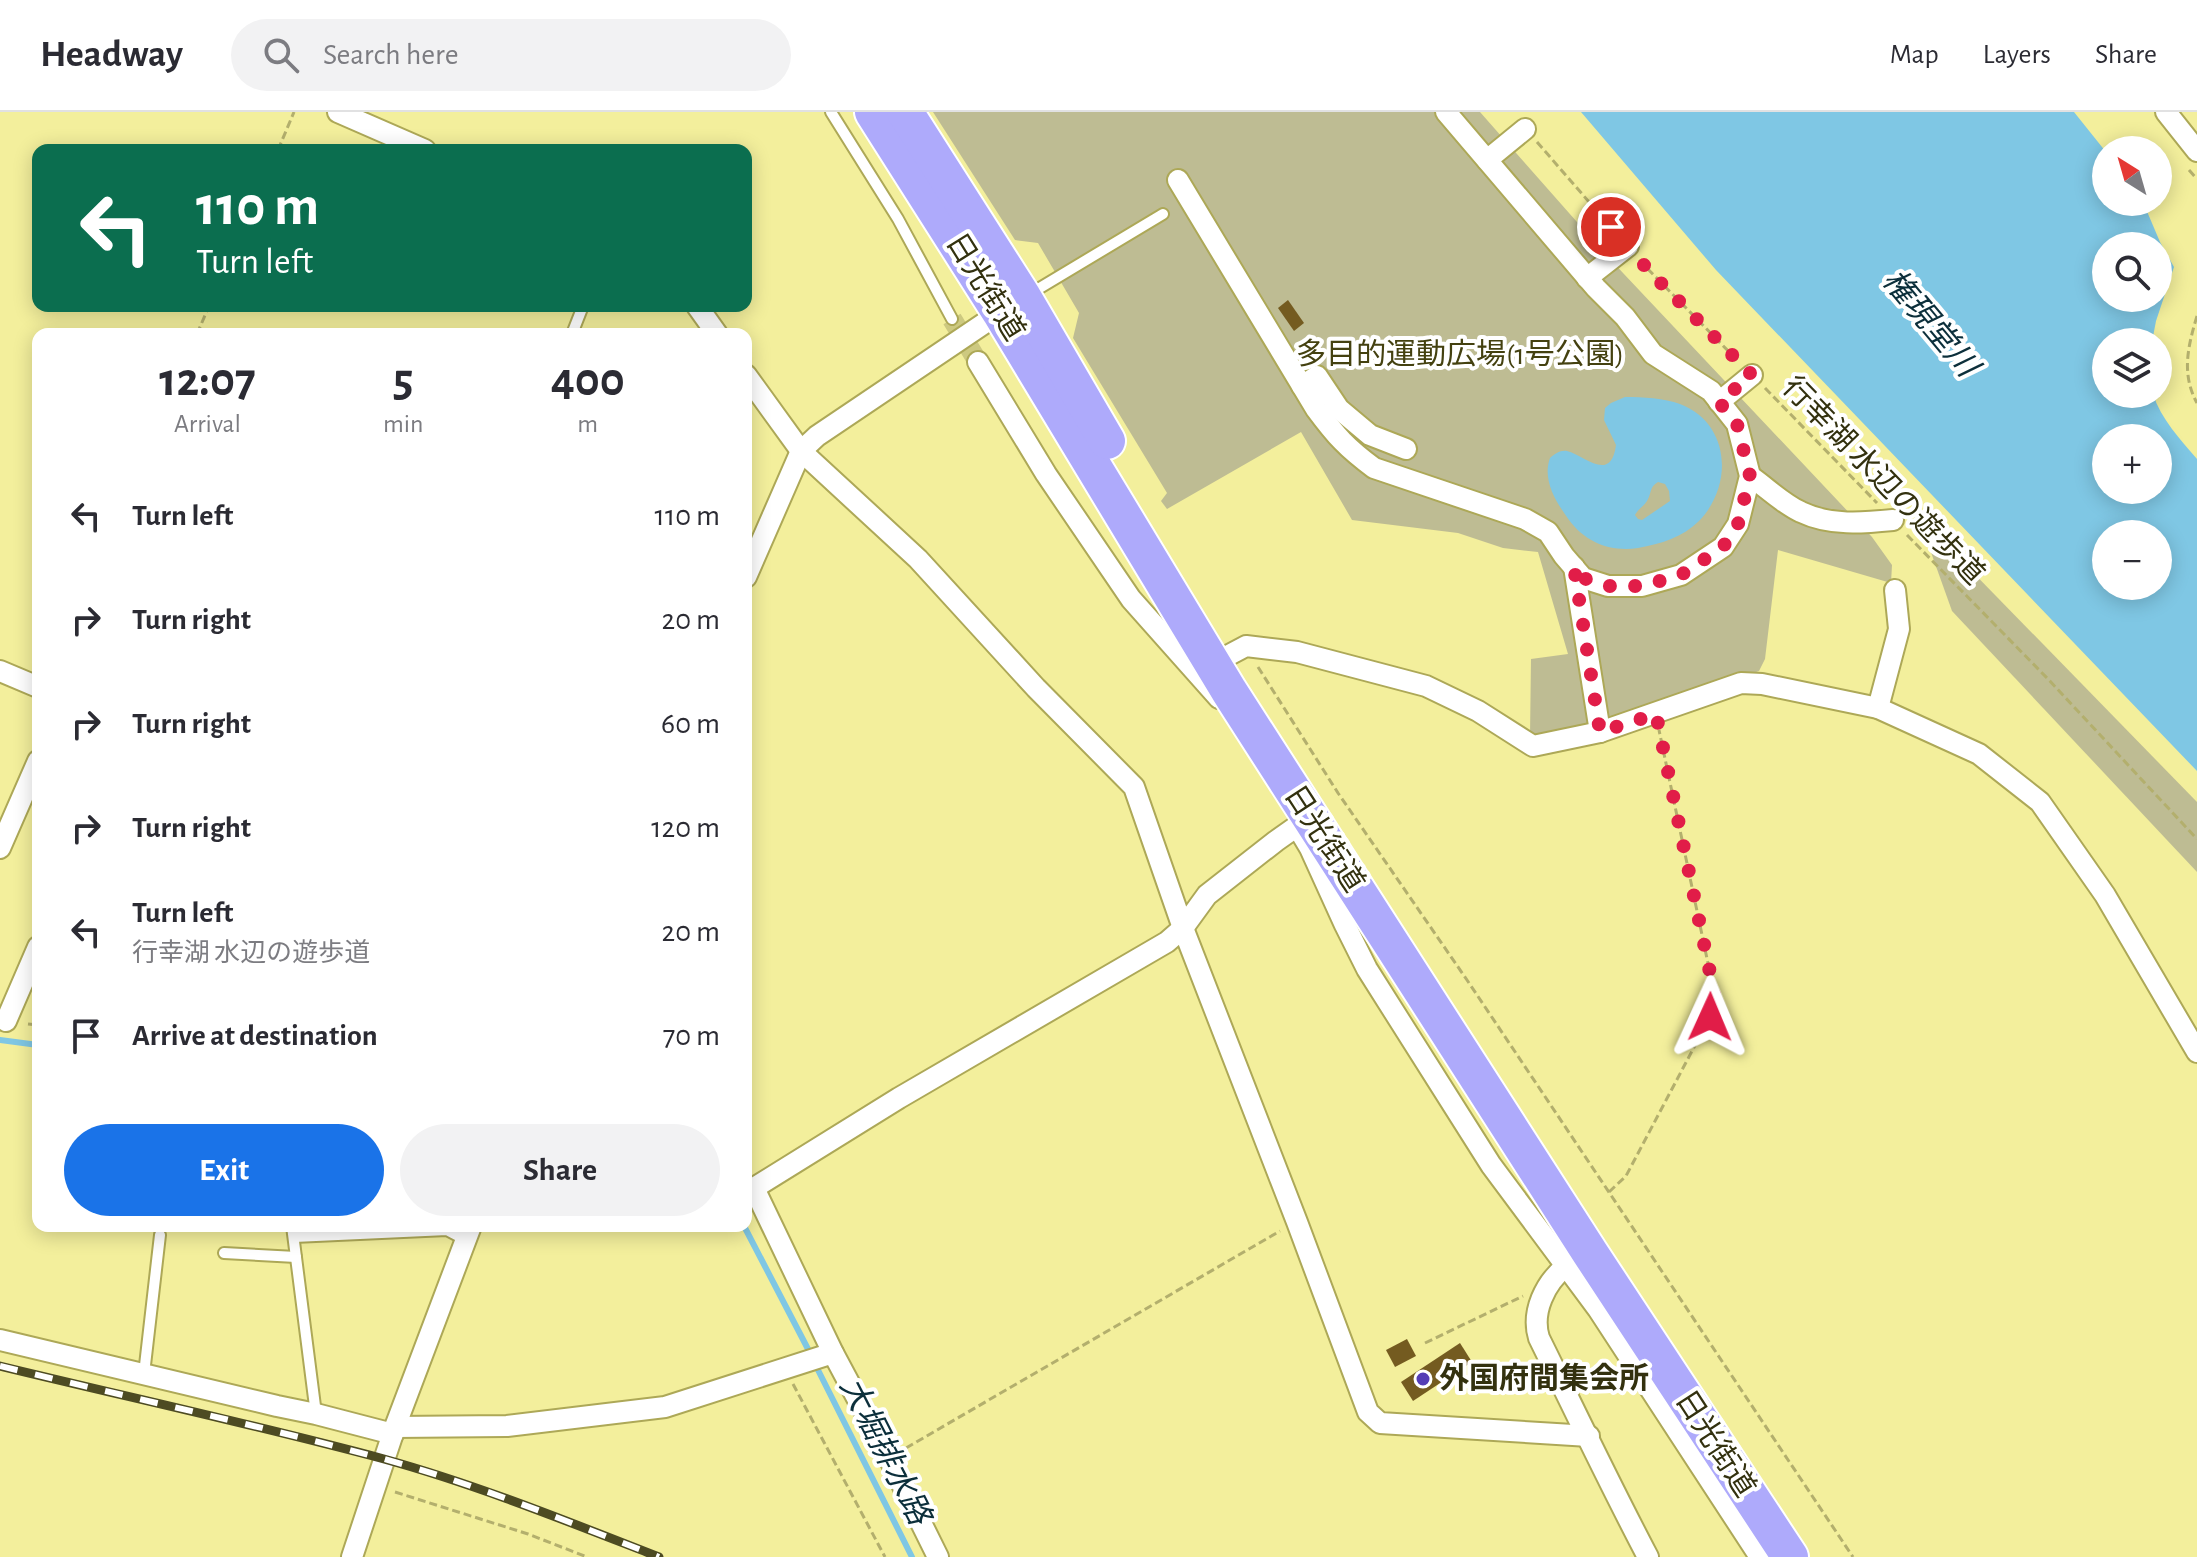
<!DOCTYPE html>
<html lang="en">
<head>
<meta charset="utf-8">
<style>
  body { margin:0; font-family:"Alegreya Sans","Noto Sans JP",sans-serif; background:#f2f2f3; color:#2b2b33; height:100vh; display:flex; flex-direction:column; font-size:30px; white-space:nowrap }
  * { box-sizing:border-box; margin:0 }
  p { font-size:26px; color:#7c7c81 }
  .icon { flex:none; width:44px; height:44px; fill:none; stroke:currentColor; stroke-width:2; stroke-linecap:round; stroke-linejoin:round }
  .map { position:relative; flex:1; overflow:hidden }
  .drawer { position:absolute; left:32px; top:216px; width:720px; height:904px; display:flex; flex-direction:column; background:#fff; border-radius:16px; box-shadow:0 4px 20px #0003 }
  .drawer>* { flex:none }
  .hud { position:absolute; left:32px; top:32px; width:720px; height:168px; border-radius:16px; box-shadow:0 4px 20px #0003; background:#0b6e4f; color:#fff; overflow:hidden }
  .needle { width:52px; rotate:323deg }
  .buttons { position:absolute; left:2092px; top:24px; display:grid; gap:16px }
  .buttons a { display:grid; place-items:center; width:80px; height:80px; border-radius:50%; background:#fff; box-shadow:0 4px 20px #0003; font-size:40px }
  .pin { position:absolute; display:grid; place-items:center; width:68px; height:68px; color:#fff; margin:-34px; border:4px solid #fff; border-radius:50%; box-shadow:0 2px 8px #0007 }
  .me { position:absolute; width:88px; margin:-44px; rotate:1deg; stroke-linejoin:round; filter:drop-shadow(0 0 6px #0008) }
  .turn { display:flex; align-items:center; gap:28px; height:168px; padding:0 32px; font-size:36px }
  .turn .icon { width:104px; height:104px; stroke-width:2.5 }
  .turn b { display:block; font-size:56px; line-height:68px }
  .eta { display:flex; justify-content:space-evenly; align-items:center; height:136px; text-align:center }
  .eta b { font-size:48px; font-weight:700; line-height:56px }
  .cta { display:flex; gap:16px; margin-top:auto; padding:16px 32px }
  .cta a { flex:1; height:92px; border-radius:48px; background:#1a73e8; color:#fff; font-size:32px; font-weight:700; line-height:92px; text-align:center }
  .cta a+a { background:#f2f2f3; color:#2b2b33 }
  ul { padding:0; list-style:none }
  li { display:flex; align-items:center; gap:24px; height:104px; padding:0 32px }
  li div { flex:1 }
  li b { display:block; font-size:30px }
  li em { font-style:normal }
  header { display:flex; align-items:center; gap:48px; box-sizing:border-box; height:112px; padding:0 40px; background:#fff; border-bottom:2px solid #e1e1e2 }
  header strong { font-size:38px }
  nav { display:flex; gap:44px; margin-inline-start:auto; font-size:28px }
  .search { width:560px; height:72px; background:#f2f2f3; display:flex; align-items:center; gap:20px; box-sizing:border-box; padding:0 28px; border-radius:44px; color:#7c7c81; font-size:30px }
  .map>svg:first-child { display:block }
  .green { fill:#bebc93 }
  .water { fill:#7fc7e4; fill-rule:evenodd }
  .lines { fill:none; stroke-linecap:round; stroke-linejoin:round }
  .stream { stroke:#7fc7e4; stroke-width:6 }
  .building { fill:#745b20 }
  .street-tunnel { stroke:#cdc980; stroke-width:20; stroke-dasharray:20 10; stroke-linecap:butt }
  .lane-casing { stroke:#ada857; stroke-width:14 }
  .street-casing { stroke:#ada857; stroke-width:24 }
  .highway-casing { stroke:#fff; stroke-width:40 }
  .path { stroke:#b3af6d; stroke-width:3; stroke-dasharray:8 4; stroke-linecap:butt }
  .lane { stroke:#fff; stroke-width:10 }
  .street { stroke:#fff; stroke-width:20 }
  .highway { stroke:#aeaafb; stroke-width:36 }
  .rail-casing { stroke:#4d4b22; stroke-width:9 }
  .rail { stroke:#fff; stroke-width:6; stroke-dasharray:18; stroke-linecap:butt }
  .route { stroke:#e11d48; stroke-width:14; stroke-dasharray:0 25.2 }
  .poi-dot { fill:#543db5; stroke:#fff; stroke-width:3 }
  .labels { text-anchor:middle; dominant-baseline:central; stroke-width:8; stroke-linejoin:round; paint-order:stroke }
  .street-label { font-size:30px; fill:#33310f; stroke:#fff }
  .park-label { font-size:30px; fill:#444110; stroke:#fff }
  .poi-label { font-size:30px; font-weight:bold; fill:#33310f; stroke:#fff; text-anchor:start }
  .water-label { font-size:32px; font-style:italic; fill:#0c2f3b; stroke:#fff }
</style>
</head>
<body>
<header>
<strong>Headway</strong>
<div class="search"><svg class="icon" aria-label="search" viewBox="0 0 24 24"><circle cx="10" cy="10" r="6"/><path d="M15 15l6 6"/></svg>Search here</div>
<nav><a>Map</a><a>Layers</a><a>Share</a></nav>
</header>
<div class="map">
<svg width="2197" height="1445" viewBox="0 0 2197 1445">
  <rect width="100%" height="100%" fill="#f3ef9c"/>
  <g class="green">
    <path d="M933,0H1480L1607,144L1872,425L1892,453L1891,471L1778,438L1765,547L1759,559L1608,612L1539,627L1530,624L1531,547L1568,542L1538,440L1503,436L1458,421L1352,408L1301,320L1167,397L1161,389L1167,381L1073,226L1079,201L1038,131L1015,128Z"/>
    <path d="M1918,404L2197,690V760L1952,499Z"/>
  </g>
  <g class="water">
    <path d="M1581,0H2074L2106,40V90H2143L2160,130L2174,155L2156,209L2152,230H2106V282H2153C2161,307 2180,327 2197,347V659L1716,158ZM2106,134H2158V186H2106ZM2106,326H2158V378H2106ZM2106,422H2158V474H2106Z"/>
    <path d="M1625,285C1643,285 1664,286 1680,292C1730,311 1734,373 1699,409C1683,425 1661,432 1638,436C1611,440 1586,431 1569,408C1556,390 1542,368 1550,346C1555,342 1560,338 1567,339C1584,343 1611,372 1616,333L1604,308L1605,296L1611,291ZM1658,370L1665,372L1669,379L1670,389L1642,408L1638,407L1635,403C1638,397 1643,395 1647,389C1652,381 1649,375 1658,370Z"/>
  </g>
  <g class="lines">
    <g class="stream">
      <path d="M0,928L38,933"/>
      <path d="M744,1114L809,1239"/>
      <path d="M816,1254L912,1445"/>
    </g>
  </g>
  <g class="building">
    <path d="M1288,188L1304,211L1294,219L1278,196Z"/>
    <path d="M1407,1227L1416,1244L1395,1255L1386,1238Z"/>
    <path d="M1460,1231L1472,1250L1413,1289L1401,1270Z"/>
  </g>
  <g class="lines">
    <path class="street-tunnel" d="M952,207L978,250"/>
    <g class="lane-casing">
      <g id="lane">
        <path d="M831,0L898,107L952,207"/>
        <path d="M1028,183L1163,102"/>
        <path d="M572,222L583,194"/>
        <path d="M292,1114L316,1302"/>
        <path d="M294,1125L447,1118L466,1128"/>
        <path d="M224,1141L296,1145"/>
        <path d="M144,1262L160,1123"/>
      </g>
    </g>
    <g class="street-casing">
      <g id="street">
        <path d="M338,0L425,38"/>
        <path d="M2166,0L2197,39"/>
        <path d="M1487,48L1525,17"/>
        <path d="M1178,68L1316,297C1336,324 1347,336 1374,356L1525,407L1548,420L1564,444L1583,466L1608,474H1642L1681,463L1723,435L1738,412L1750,364L1737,312L1711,279L1653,242L1625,205L1596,176L1446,0"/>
        <path d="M1587,166L1628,134"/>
        <path d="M697,194L717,222"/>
        <path d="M978,250L1046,362L1131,487L1219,586"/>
        <path d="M746,263L801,339L918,447L1036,576L1134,675L1183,816L1297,1110L1368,1300L1380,1311L1589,1324"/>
        <path d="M1302,274L1317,264L1339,297L1370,323L1406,337"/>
        <path d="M1719,290L1752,263"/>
        <path d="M1750,364C1766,375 1783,392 1801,400C1830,414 1863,411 1893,408"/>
        <path d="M1574,455L1600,620"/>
        <path d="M746,465L801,339L817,324L1007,196"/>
        <path d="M1212,552L1246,534L1297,540L1426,574L1478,599L1533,634L1600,620L1741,571L1762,572L1878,596L1979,642L2040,690L2105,783L2197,940"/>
        <path d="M0,559L38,575"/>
        <path d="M1878,596L1899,517L1895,478"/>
        <path d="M1301,721L1310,736L1345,813L1367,857L1491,1053L1598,1197L1760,1445"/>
        <path d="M0,736L38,649"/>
        <path d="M6,909L38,835"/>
        <path d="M1566,1154C1545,1171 1531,1200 1539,1226C1575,1299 1610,1373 1648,1445"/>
        <path d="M0,1228L277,1294L316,1302L393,1322"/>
        <path d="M395,1315L507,1314L665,1295L833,1241"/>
        <path d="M352,1445L395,1315L471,1114"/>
        <path d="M938,1445L889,1346L833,1241L754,1076L899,986L1167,830L1183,816L1207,783L1276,729L1310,705"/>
      </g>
    </g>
    <g class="highway-casing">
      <g id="highway">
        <path d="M873,0L1000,200L1229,579L1590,1141L1790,1445"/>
        <path d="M905,0L1023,185L1107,329"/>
      </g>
    </g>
    <g class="path">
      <path d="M1537,30L1616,121"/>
      <path d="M278,38L294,0"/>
      <path d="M2189,58L2197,67"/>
      <path d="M1639,148L1737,248"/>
      <path d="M2197,204C2188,234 2181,262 2197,291"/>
      <path d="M197,222L209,194"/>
      <path d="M1765,276L1877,391"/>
      <path d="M1907,423L2048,567L2197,727"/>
      <path d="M1258,555L1338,681L1467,868L1853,1445"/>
      <path d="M28,912L38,913"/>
      <path d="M1609,1080L1626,1064L1710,905L1714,880L1659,618"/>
      <path d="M1425,1231L1523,1184"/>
      <path d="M793,1272L885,1445"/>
      <path d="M906,1336L1280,1119"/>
      <path d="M395,1380L528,1422L587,1445"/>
    </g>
    <use href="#lane" class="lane"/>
    <use href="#street" class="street"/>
    <use href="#highway" class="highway"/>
    <g class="rail-casing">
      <path id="rail" d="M0,1254C128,1285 257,1313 384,1347C478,1373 569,1410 659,1445"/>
    </g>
    <use href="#rail" class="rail"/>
  </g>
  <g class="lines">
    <path class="route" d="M1611,115L1650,160L1752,263L1719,290L1737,312L1750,364L1738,412L1723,435L1681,463L1642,474H1608L1583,466L1574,455L1600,620L1656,602L1714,880L1710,905"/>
  </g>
  <circle class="poi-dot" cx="1423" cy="1267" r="8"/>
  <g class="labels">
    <g class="street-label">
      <text transform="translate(985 175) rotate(58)">日光街道</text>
      <text transform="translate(1883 369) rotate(46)">行幸湖 水辺の遊歩道</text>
      <text transform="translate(1324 727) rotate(57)">日光街道</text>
      <text transform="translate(1715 1332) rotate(57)">日光街道</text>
    </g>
    <g class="park-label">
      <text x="1460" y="243">多目的運動広場(1号公園)</text>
    </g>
    <g class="poi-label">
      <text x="1439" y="1267">外国府間集会所</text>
    </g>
    <g class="water-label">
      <text transform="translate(1930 211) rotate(50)">権現堂川</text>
      <text transform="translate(885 1339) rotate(63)">大堀排水路</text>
    </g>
  </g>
</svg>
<div class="buttons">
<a><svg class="needle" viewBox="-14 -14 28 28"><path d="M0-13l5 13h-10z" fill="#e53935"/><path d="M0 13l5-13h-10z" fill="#7c7c81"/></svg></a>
<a><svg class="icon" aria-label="search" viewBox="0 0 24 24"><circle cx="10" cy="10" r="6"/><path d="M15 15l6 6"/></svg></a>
<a><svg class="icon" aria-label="layers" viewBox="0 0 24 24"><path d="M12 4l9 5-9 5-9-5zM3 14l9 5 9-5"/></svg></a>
<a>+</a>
<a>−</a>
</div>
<div class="pin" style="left:1611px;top:115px;background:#d93025"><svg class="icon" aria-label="arrive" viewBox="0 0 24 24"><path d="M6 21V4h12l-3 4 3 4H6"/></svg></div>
<svg class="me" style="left:1710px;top:905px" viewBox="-20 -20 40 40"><path d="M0-17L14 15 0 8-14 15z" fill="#e11d48" stroke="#fff" stroke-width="4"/></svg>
<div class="hud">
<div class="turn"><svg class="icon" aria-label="left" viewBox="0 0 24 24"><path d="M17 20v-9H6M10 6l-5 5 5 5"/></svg><div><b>110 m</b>Turn left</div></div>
</div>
<section class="drawer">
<div class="eta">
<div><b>12:07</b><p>Arrival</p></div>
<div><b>5</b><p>min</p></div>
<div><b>400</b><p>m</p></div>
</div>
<ul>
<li><svg class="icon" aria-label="left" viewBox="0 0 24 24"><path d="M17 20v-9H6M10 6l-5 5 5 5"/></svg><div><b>Turn left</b></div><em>110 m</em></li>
<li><svg class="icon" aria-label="right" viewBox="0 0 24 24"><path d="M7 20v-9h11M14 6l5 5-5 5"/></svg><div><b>Turn right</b></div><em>20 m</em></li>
<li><svg class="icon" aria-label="right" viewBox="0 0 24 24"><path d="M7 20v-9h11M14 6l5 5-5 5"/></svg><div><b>Turn right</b></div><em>60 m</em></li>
<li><svg class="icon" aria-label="right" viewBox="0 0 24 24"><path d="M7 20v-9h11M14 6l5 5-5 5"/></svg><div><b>Turn right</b></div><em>120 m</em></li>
<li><svg class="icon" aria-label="left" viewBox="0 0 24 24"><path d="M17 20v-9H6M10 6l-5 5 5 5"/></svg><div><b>Turn left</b><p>行幸湖 水辺の遊歩道</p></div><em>20 m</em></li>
<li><svg class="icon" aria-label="arrive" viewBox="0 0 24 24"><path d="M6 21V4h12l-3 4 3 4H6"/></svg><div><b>Arrive at destination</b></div><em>70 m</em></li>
</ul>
<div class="cta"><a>Exit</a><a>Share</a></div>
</section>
</div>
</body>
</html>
